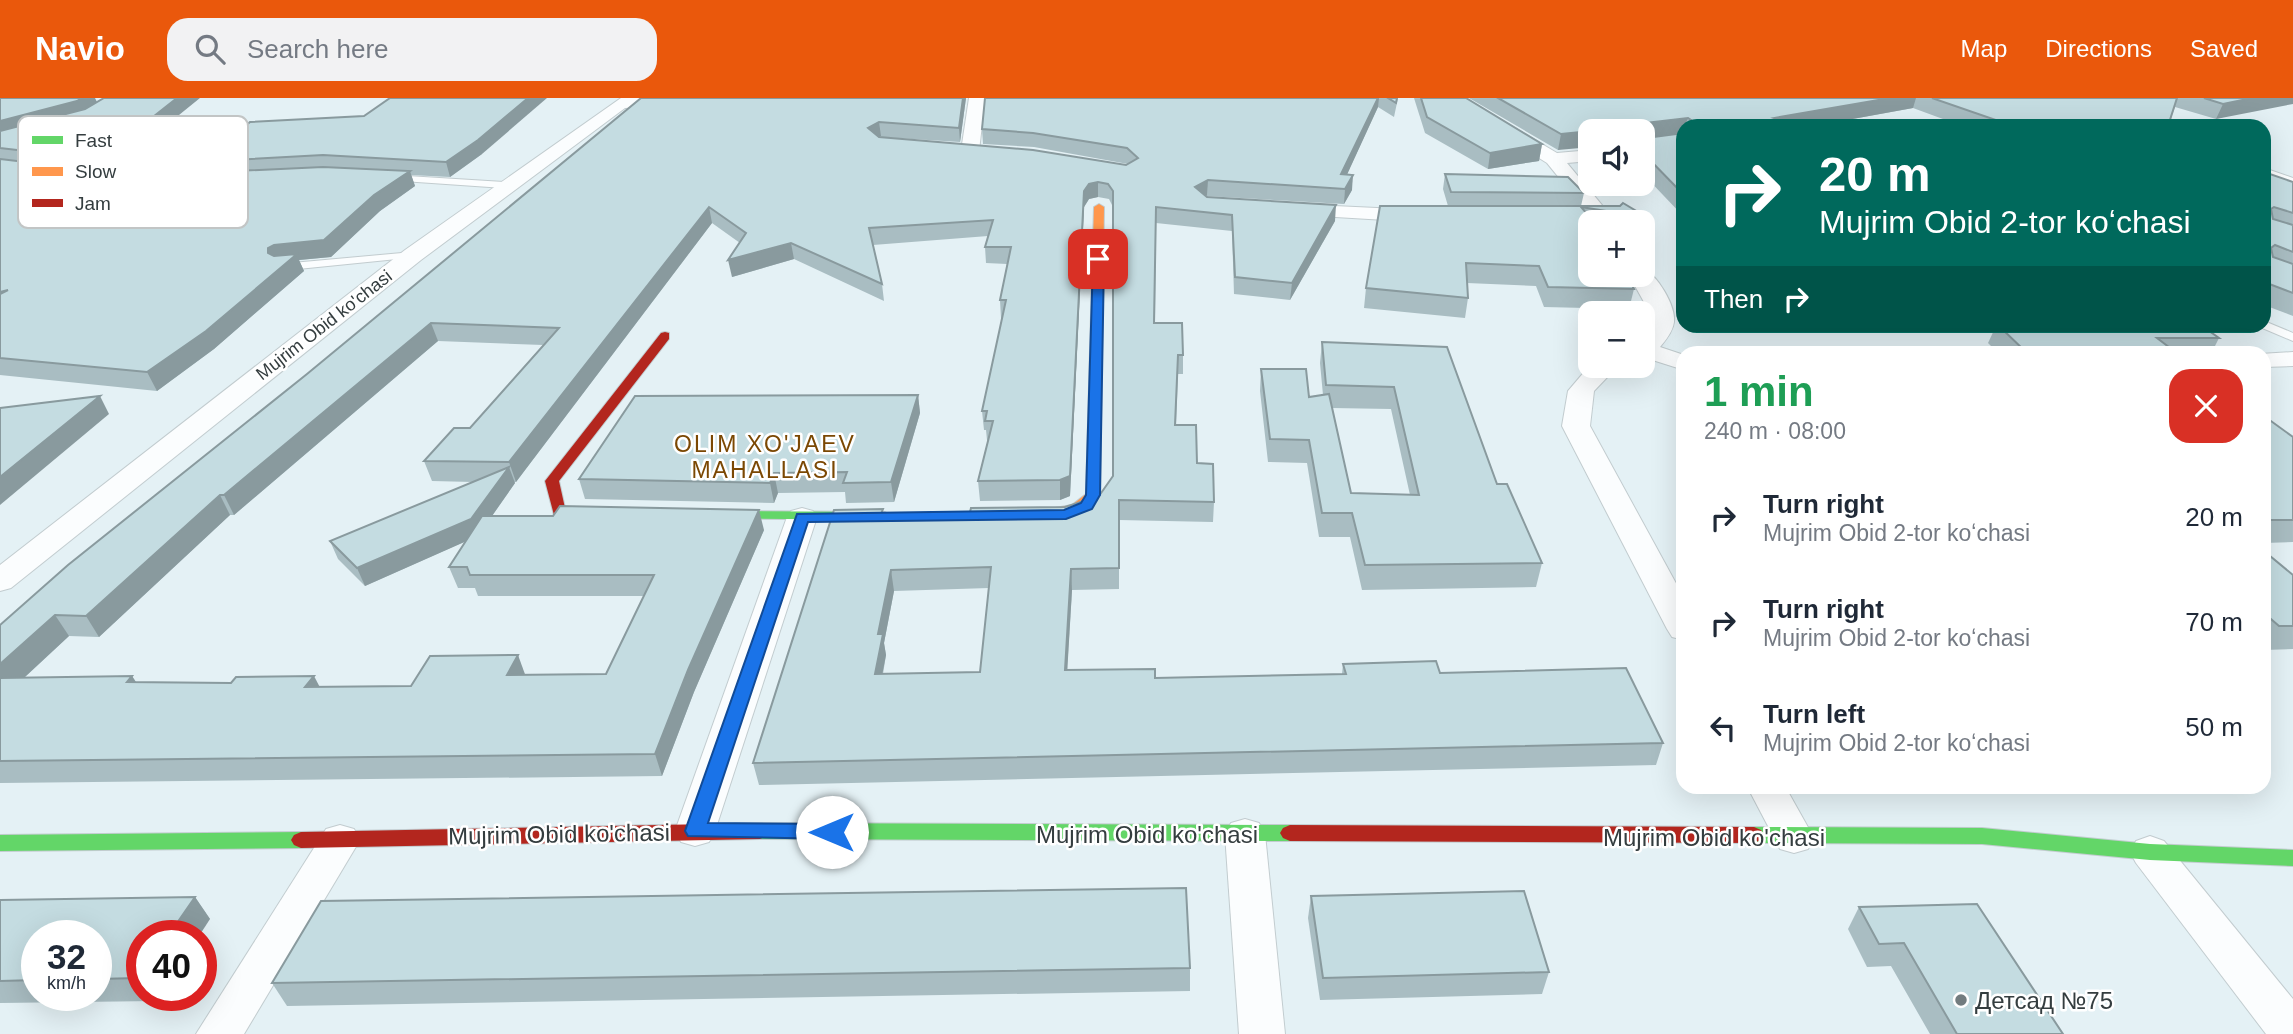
<!DOCTYPE html>
<html lang="en">
<head>
<meta charset="utf-8">
<style>
  body { margin:0; font-family:Helvetica,sans-serif; background:#f2f2f3; color:#1f2937; height:100vh; display:flex; flex-direction:column; font-size:26px; white-space:nowrap }
  * { box-sizing:border-box; margin:0 }
  p { font-size:23px; color:#747a83 }
  .icon { flex:none; width:38px; height:38px; fill:none; stroke:currentColor; stroke-width:2; stroke-linecap:round; stroke-linejoin:round }
  .map { position:relative; flex:1; overflow:hidden }
  .panel { position:absolute; left:1676px; top:248px; width:595px; height:448px; display:flex; flex-direction:column; background:#fff; border-radius:21px; box-shadow:0 7px 28px #0002 }
  .panel>* { flex:none }
  .banner { position:absolute; left:1676px; top:21px; width:595px; height:214px; border-radius:21px; box-shadow:0 7px 28px #0002; background:#00695c; color:#fff; overflow:hidden }
  .fabs { position:absolute; left:1578px; top:21px; display:grid; gap:14px }
  .fabs a { display:grid; place-items:center; width:77px; height:77px; border-radius:14px; background:#fff; box-shadow:0 7px 28px #0002; font-size:35px }
  .speed { position:absolute; left:21px; top:822px; display:flex; gap:14px; font-size:35px; font-weight:700; text-align:center }
  .speed>* { display:grid; place-content:center; width:91px; height:91px; border-radius:50%; background:#fff; box-shadow:0 7px 28px #0002; line-height:1 }
  .speed small { font-size:18px; font-weight:400 }
  .speed .limit { border:10px solid #d22; background:#fff; color:#111 }
  .pin { position:absolute; display:grid; place-items:center; width:60px; height:60px; color:#fff; margin:-30px; border-radius:14px; box-shadow:0 4px 10px #0006 }
  .me { position:absolute; width:77px; margin:-38px; rotate:270deg; stroke-linejoin:round; filter:drop-shadow(0 0 5px #0008) }
  .turn { display:flex; align-items:center; gap:24px; height:147px; padding:0 28px; font-size:32px }
  .turn .icon { width:91px; height:91px; stroke-width:2.5 }
  .turn b { display:block; font-size:49px; line-height:60px }
  .then { display:flex; align-items:center; height:66px; padding:0 28px; background:#0003; gap:14px; font-size:26px }
  .round { display:grid; place-items:center; flex:none; width:74px; height:74px; border-radius:21px; background:#f2f2f3 }
  .overview { display:flex; align-items:center; justify-content:space-between; height:119px; padding:0 28px }
  h1 { font-size:42px; font-weight:700; line-height:52px; color:#1e9e55 }
  ul { padding:0; list-style:none }
  li { display:flex; align-items:center; gap:21px; height:105px; padding:0 28px }
  li div { flex:1 }
  li b { display:block; font-size:26px }
  li em { font-style:normal }
  header { display:flex; align-items:center; gap:42px; box-sizing:border-box; height:98px; padding:0 35px; background:#ea580c; color:#fff }
  header strong { font-size:33px }
  nav { display:flex; gap:38px; margin-inline-start:auto; font-size:24px }
  .search { width:490px; height:63px; background:#f2f2f3; display:flex; align-items:center; gap:18px; box-sizing:border-box; padding:0 24px; border-radius:21px; color:#747a83; font-size:26px }
  .map>svg:first-child { display:block }
  .lines { fill:none; stroke-linecap:round; stroke-linejoin:round }
  .lane-casing { stroke:#c2cccf; stroke-width:2 }
  .street-casing { stroke:#c2cccf; stroke-width:2 }
  .fast-casing { stroke:#c2cccf; stroke-width:2 }
  .slow-casing { stroke:#c2cccf; stroke-width:2 }
  .jam-casing { stroke:#c2cccf; stroke-width:2 }
  .lane { fill:#fbfdfe; fill-rule:evenodd }
  .street { fill:#fbfdfe; fill-rule:evenodd }
  .fast { fill:#63d668; fill-rule:evenodd }
  .slow { fill:#ff974d; fill-rule:evenodd }
  .jam { fill:#b3261e; fill-rule:evenodd }
  .wall { fill:#a9bdc2; fill-rule:evenodd }
  .shaded-wall { fill:#899a9e }
  .building { fill:#c4dce1; stroke:#899a9e; stroke-width:2; fill-rule:evenodd }
  .route { fill:#1a73e8; stroke:#114b97; stroke-width:2 }
  .poi-dot { fill:#727c7f; stroke:#fff; stroke-width:2.5 }
  .labels { text-anchor:middle; dominant-baseline:central; stroke-width:5; stroke-linejoin:round; paint-order:stroke }
  .far-street-label { font-size:18px; fill:#343d3f; stroke:#fff }
  .neighbourhood-label { font-size:23px; letter-spacing:2px; fill:#7b4803; stroke:#fff }
  .near-street-label { font-size:24px; fill:#343d3f; stroke:#fff }
  .near-poi-label { font-size:24px; fill:#343d3f; stroke:#fff; text-anchor:start }
  .key { fill:#fff; stroke:#c2c5c5; stroke-width:2 }
  .key-label { font-size:19px; fill:#343d3f }
</style>
</head>
<body>
<header>
<strong>Navio</strong>
<div class="search"><svg class="icon" aria-label="search" viewBox="0 0 24 24"><circle cx="10" cy="10" r="6"/><path d="M15 15l6 6"/></svg>Search here</div>
<nav><a>Map</a><a>Directions</a><a>Saved</a></nav>
</header>
<div class="map">
<svg width="2293" height="936" viewBox="0 0 2293 936">
  <rect width="100%" height="100%" fill="#e4f1f5"/>
  <g class="lines">
    <g class="lane-casing">
      <g id="lane">
        <path d="M2264,70L2293,80V86L2264,76Z"/>
        <path d="M391,77L504,84L509,87L504,90L388,82L386,80Z"/>
        <path d="M413,154L417,155V159L298,171L281,172L276,169L281,166Z"/>
        <path d="M2264,223L2293,235V243L2260,229L2264,228Z"/>
      </g>
    </g>
    <g class="street-casing">
      <g id="street">
        <path d="M621,0H708L700,5L625,10L421,162L11,490L0,493V467L405,152Z"/>
        <path d="M969,0H985L979,53L970,58L961,53Z"/>
        <path d="M1444,0H1464L1557,55L1591,52V63L1567,65L1616,124H1595L1547,65Z"/>
        <path d="M1292,106L1419,112L1429,118L1419,124L1285,116L1282,112L1285,108Z"/>
        <path d="M1643,171C1657,176 1676,208 1674,224C1673,233 1666,242 1660,249L1684,257V272L1643,259V238L1651,223L1650,215L1629,177H1643Z"/>
        <path d="M2293,254V268L2264,269V256H2260Z"/>
        <path d="M1591,266L1618,268L1594,293L1590,328L1684,500V542L1672,539L1667,531L1562,328L1568,293Z"/>
        <path d="M802,410L813,413L817,419L715,733L709,744L695,748L681,744L675,733L787,419L791,413Z"/>
        <path d="M1748,690H1786L1814,740L1808,751L1794,755L1780,751Z"/>
        <path d="M1245,721L1259,725L1265,736L1285,936H1239L1225,736L1231,725Z"/>
        <path d="M340,727L354,731L360,742L244,936H196L326,731Z"/>
        <path d="M2150,738L2164,743L2293,901V936H2266L2136,765L2130,754L2136,743Z"/>
      </g>
    </g>
    <g class="fast-casing">
      <g id="fast">
        <path d="M710,413L885,414L892,418L885,422L705,420L703,417L705,414Z"/>
        <path d="M760,725L1290,727L1297,730L1300,735L1297,740L1290,743L760,741L753,738L750,733L753,728Z"/>
        <path d="M1754,729L1982,730L2150,746L2293,752V768L2150,762L1982,746L1754,745L1747,742L1744,737L1747,732Z"/>
        <path d="M301,734L308,737L311,742L308,747L301,750L0,753V737Z"/>
      </g>
    </g>
    <g class="slow-casing">
      <path id="slow" d="M1099,106L1104,109L1100,397L1082,414L1043,420L1038,419L1036,416L1038,413L1072,407L1086,396L1094,109Z"/>
    </g>
    <g class="jam-casing">
      <g id="jam">
        <path d="M665,234L669,235V241L559,383L565,410L608,411L615,415L608,419L554,417L545,383L661,235Z"/>
        <path d="M760,725L767,728L770,733L767,738L760,741L301,750L294,747L291,742L294,737L301,734Z"/>
        <path d="M1290,727L1754,729L1761,732L1764,737L1761,742L1754,745L1290,743L1283,740L1280,735L1283,730Z"/>
      </g>
    </g>
    <use href="#lane" class="lane"/>
    <use href="#street" class="street"/>
    <use href="#fast" class="fast"/>
    <use href="#slow" class="slow"/>
    <use href="#jam" class="jam"/>
  </g>
  <g class="wall">
    <path d="M0,0L97,4L157,35L482,56L450,79L411,77L415,88L380,113L331,159L299,162L304,173L214,251L157,293L0,277Z"/>
    <path d="M641,0H966L960,44L880,39L1126,67L1128,66L1034,49L983,46L982,31L985,0H1398L1394,19L1378,9L1347,76L1352,92L1344,106L1206,98L1335,123L1290,202L1234,196L1232,133L1156,125L1155,225L1183,257V276H1178L1176,327L1197,365L1214,404L1213,424L1119,422V491L1072,492L1067,572L1155,580L1342,576L1343,566L1440,575L1663,645L1656,667L759,687L753,665L883,411V416L970,414L1065,409L1099,398L1113,378V109L1109,101L1098,99L1089,101L1084,109L1070,398L1060,402L980,403L978,383L988,342H987L986,332H984L982,313L1002,220H1001L1000,202L1007,166L986,165L985,149L988,138L873,147L882,186L884,203L794,161L732,179L740,145L712,125L516,384H514L515,385L492,418L764,432L694,594L662,678L0,685V527L307,276ZM438,243L543,247L470,330L424,363L432,383L473,384L330,443L338,461L365,488L466,443L449,469L458,490H475L478,498H644L606,576L526,577L411,588L320,589L136,584L132,578L24,580L69,538L99,539L230,417H234ZM989,490L980,574L883,576L886,557L884,545L894,493Z"/>
    <path d="M1414,0H1466L1542,46L1539,63L1488,71L1425,35Z"/>
    <path d="M1469,0H2293L2216,21L2175,9L2168,28H1962L1913,10L1814,28H1684V119L1643,76V33H1591L1558,52Z"/>
    <path d="M2264,74L2293,84V218L2264,207Z"/>
    <path d="M1445,76L1584,95L1581,108L1638,114L1636,124H1591L1634,191L1629,211L1544,209L1536,188L1467,185L1468,200L1465,220L1364,210L1366,190L1448,108L1443,91Z"/>
    <path d="M1996,228H2202L2219,240L2211,256H1999L1988,245Z"/>
    <path d="M1322,244L1447,249L1497,386L1542,465L1536,489L1362,492L1350,439H1319L1307,365L1268,364L1260,293L1261,271L1309,299L1323,297L1320,265ZM1332,310L1391,311L1410,397L1351,395Z"/>
    <path d="M918,297L920,315L894,404L846,405L845,394L778,395L774,405L585,401L579,381Z"/>
    <path d="M2264,318L2293,339V444L2264,445Z"/>
    <path d="M2264,453L2293,477V551L2264,552Z"/>
    <path d="M1311,798L1549,874L1542,896L1320,902L1308,820Z"/>
    <path d="M195,799L210,821L142,838V898H159L156,903L0,905V802ZM37,838H96V898H37Z"/>
    <path d="M1859,809L2063,936H1930L1891,868L1867,869L1848,831Z"/>
    <path d="M1190,870V893L287,908L272,885Z"/>
  </g>
  <g class="shaded-wall">
    <path d="M82,0H95L99,8L0,39V23Z"/>
    <path d="M177,0H200L137,51L130,37Z"/>
    <path d="M528,0H547L482,56L450,79L446,64Z"/>
    <path d="M963,0H966L960,44L959,30Z"/>
    <path d="M1378,0H1379L1378,9L1340,92L1341,76Z"/>
    <path d="M1890,0H1916L1913,10L1814,28H1772L1774,20Z"/>
    <path d="M2252,0H2293V6L2216,21L2223,6Z"/>
    <path d="M1688,20L1685,28H1684V35L1643,41L1646,25Z"/>
    <path d="M879,24L881,38L870,45L868,30Z"/>
    <path d="M1591,34V49L1558,52L1561,36Z"/>
    <path d="M1542,46L1539,63L1488,71L1490,55Z"/>
    <path d="M410,73L415,88L380,113L331,159L299,162L304,173L214,251L157,293L147,274L281,163L268,155V150L374,97Z"/>
    <path d="M1353,77L1352,92L1344,106L1345,91Z"/>
    <path d="M1208,82L1207,97L1195,105V89Z"/>
    <path d="M1098,84V99L1089,101L1084,109L1070,398L1060,402V382L1084,93L1089,86Z"/>
    <path d="M1336,107L1335,123L1290,202L1292,185Z"/>
    <path d="M709,109L712,125L516,384L509,364Z"/>
    <path d="M791,145L794,161L732,179L728,162Z"/>
    <path d="M431,225L438,243L234,417L224,397Z"/>
    <path d="M918,297L920,315L894,404L891,384Z"/>
    <path d="M100,298L109,316L0,407V379Z"/>
    <path d="M509,369L515,385L478,438L365,488L357,470Z"/>
    <path d="M774,375L778,395L774,405L770,385Z"/>
    <path d="M220,397L230,417L99,539L86,518Z"/>
    <path d="M759,412L764,432L694,594L662,678L655,656L688,572Z"/>
    <path d="M1071,471L1072,492L1066,594L1065,572Z"/>
    <path d="M891,472L894,493L884,545L886,557L878,598L875,576L878,536Z"/>
    <path d="M55,517L69,538L0,602V566Z"/>
    <path d="M518,557L526,579L507,577Z"/>
    <path d="M132,578L146,600L127,584Z"/>
    <path d="M314,578L325,599L305,589Z"/>
    <path d="M195,799L210,821L199,838H168Z"/>
    <path d="M152,898H159L156,903Z"/>
  </g>
  <g class="building">
    <path d="M0,0H82L77,3L0,23Z"/>
    <path d="M104,0H177L130,37L242,31L250,24L364,18L390,0H528L478,42L446,64L323,57L214,63H111L0,50V33L85,11Z"/>
    <path d="M641,0H963L959,30L879,24L868,30L879,39L1033,52L1126,67L1138,60L1127,50L1033,35L982,31L985,0H1378L1341,76L1353,77L1345,91L1208,82L1195,89L1207,99L1336,107L1292,185L1235,179L1232,117L1156,109L1154,225H1182L1183,257H1178L1175,327H1196L1197,365L1213,366L1214,404L1119,402V470L1071,471L1065,572L1155,571V580L1346,576L1343,566L1436,563L1440,575L1626,570L1663,645L753,665L834,412L883,411L881,416L970,414L971,410L1065,409L1099,398L1113,378V93L1108,86L1098,84L1089,86L1084,93L1070,378L1060,382L978,383L993,323H985L987,313H982L1006,202H1000L1011,149H985L993,122L869,130L882,186L791,145L728,162L746,135L709,109L509,364L424,363L454,330H470L559,230L431,225L224,397H220L86,518L55,517L0,566V527L68,467L307,276ZM991,469L980,574L875,576L883,536H878L891,472Z"/>
    <path d="M1388,0H1397L1396,5Z"/>
    <path d="M1421,0H1466L1542,46L1490,55L1427,19Z"/>
    <path d="M1498,0H1890L1774,20L1795,28H1690L1691,22L1688,20L1646,25L1645,40L1684,35V97L1643,55V33H1591L1561,36Z"/>
    <path d="M1932,0H2177L2168,28H2013Z"/>
    <path d="M2204,0H2252L2223,6Z"/>
    <path d="M0,61L110,74H214L323,69L410,73L374,97L324,142L274,147L268,150V155L274,158L297,156L206,233L147,274L0,260V196L8,192L0,194Z"/>
    <path d="M2264,74L2293,84V115L2274,109L2271,111L2273,121L2293,127V154L2275,147L2271,150L2273,159L2293,166V195L2264,184Z"/>
    <path d="M1445,76L1568,79L1584,95L1451,94Z"/>
    <path d="M1623,105L1638,114L1637,118L1581,109L1594,124H1591V177H1627L1634,191L1548,189L1539,168L1466,165L1468,200L1366,190L1380,108H1620Z"/>
    <path d="M1999,228H2202L2219,240H2157L2178,256H2028Z"/>
    <path d="M1322,244L1447,249L1497,386H1507L1542,465L1365,467L1352,415H1322L1309,342L1270,341L1261,271H1306L1309,299L1329,296L1351,395L1419,397L1394,289L1326,287Z"/>
    <path d="M918,297L891,384L843,385L847,374L774,375L770,385L579,381L635,298Z"/>
    <path d="M100,298L0,379V310Z"/>
    <path d="M2264,318L2293,339V422H2264Z"/>
    <path d="M509,369L471,421L357,470L330,443Z"/>
    <path d="M560,408L759,412L688,572L655,656L0,663V580L132,578L127,584L231,585L236,579L314,578L305,589L411,588L430,558L518,557L507,577L606,576L654,477H470L467,469H449L482,418H553Z"/>
    <path d="M2264,453L2293,477V528H2279L2264,515Z"/>
    <path d="M1186,790L1190,870L272,885L321,803Z"/>
    <path d="M1524,793L1549,874L1323,880L1311,798Z"/>
    <path d="M195,799L168,838H142V876L139,880L96,881V838H37V882L0,883V802Z"/>
    <path d="M1977,806L2063,936H1957L1904,845L1879,846L1859,809Z"/>
  </g>
  <path class="route" d="M1098,158L1104,161L1100,397L1092,411L1066,421L808,424L708,725L832,726L840,728L843,734L840,739L832,741L688,738L685,733L797,416L1064,412L1081,405L1086,397L1093,161Z"/>
  <circle class="poi-dot" cx="1961" cy="902" r="7"/>
  <g class="labels">
    <g class="far-street-label">
      <text transform="translate(324 227) rotate(-38)">Mujrim Obid ko'chasi</text>
    </g>
    <g class="neighbourhood-label">
      <text x="765" y="346">OLIM XO'JAEV<tspan x="765" dy="26">MAHALLASI</tspan></text>
    </g>
    <g class="near-street-label">
      <text transform="translate(559 736) rotate(-1)">Mujrim Obid ko'chasi</text>
      <text x="1147" y="736">Mujrim Obid ko'chasi</text>
      <text x="1714" y="739">Mujrim Obid ko'chasi</text>
    </g>
    <g class="near-poi-label">
      <text x="1975" y="902">Детсад №75</text>
    </g>
  </g>
  <rect x="18" y="18" width="230" height="112" rx="10" class="key"/>
  <rect x="32" y="38" width="31" height="8" fill="#63d668"/>
  <rect x="32" y="69" width="31" height="9" fill="#ff974d"/>
  <rect x="32" y="101" width="31" height="8" fill="#b3261e"/>
  <g class="key-label">
    <text x="75" y="49">Fast</text>
    <text x="75" y="80">Slow</text>
    <text x="75" y="112">Jam</text>
  </g>
</svg>
<div class="fabs">
<a><svg class="icon" aria-label="sound" viewBox="0 0 24 24"><path d="M4 9h4l5-4v14l-5-4H4zM17 9q2 3 0 6"/></svg></a>
<a>+</a>
<a>−</a>
</div>
<div class="speed"><div>32<small>km/h</small></div><div class="limit">40</div></div>
<div class="pin" style="left:1098px;top:161px;background:#d93025"><svg class="icon" aria-label="arrive" viewBox="0 0 24 24"><path d="M6 21V4h12l-3 4 3 4H6"/></svg></div>
<svg class="me" style="left:832px;top:734px" viewBox="-20 -20 40 40"><circle r="19" fill="#fff"/><path d="M0-13L10 11 0 6-10 11z" fill="#1a73e8"/></svg>
<div class="banner">
<div class="turn"><svg class="icon" aria-label="right" viewBox="0 0 24 24"><path d="M7 20v-9h11M14 6l5 5-5 5"/></svg><div><b>20 m</b>Mujrim Obid 2-tor koʻchasi</div></div>
<div class="then">Then<svg class="icon" aria-label="right" viewBox="0 0 24 24"><path d="M7 20v-9h11M14 6l5 5-5 5"/></svg></div>
</div>
<section class="panel">
<div class="overview"><div><h1>1 min</h1><p>240 m · 08:00</p></div><a class="round" style="background:#d93025;color:#fff"><svg class="icon" aria-label="close" viewBox="0 0 24 24"><path d="M6 6l12 12M18 6L6 18"/></svg></a></div>
<ul>
<li><svg class="icon" aria-label="right" viewBox="0 0 24 24"><path d="M7 20v-9h11M14 6l5 5-5 5"/></svg><div><b>Turn right</b><p>Mujrim Obid 2-tor koʻchasi</p></div><em>20 m</em></li>
<li><svg class="icon" aria-label="right" viewBox="0 0 24 24"><path d="M7 20v-9h11M14 6l5 5-5 5"/></svg><div><b>Turn right</b><p>Mujrim Obid 2-tor koʻchasi</p></div><em>70 m</em></li>
<li><svg class="icon" aria-label="left" viewBox="0 0 24 24"><path d="M17 20v-9H6M10 6l-5 5 5 5"/></svg><div><b>Turn left</b><p>Mujrim Obid 2-tor koʻchasi</p></div><em>50 m</em></li>
</ul>
</section>
</div>
</body>
</html>
